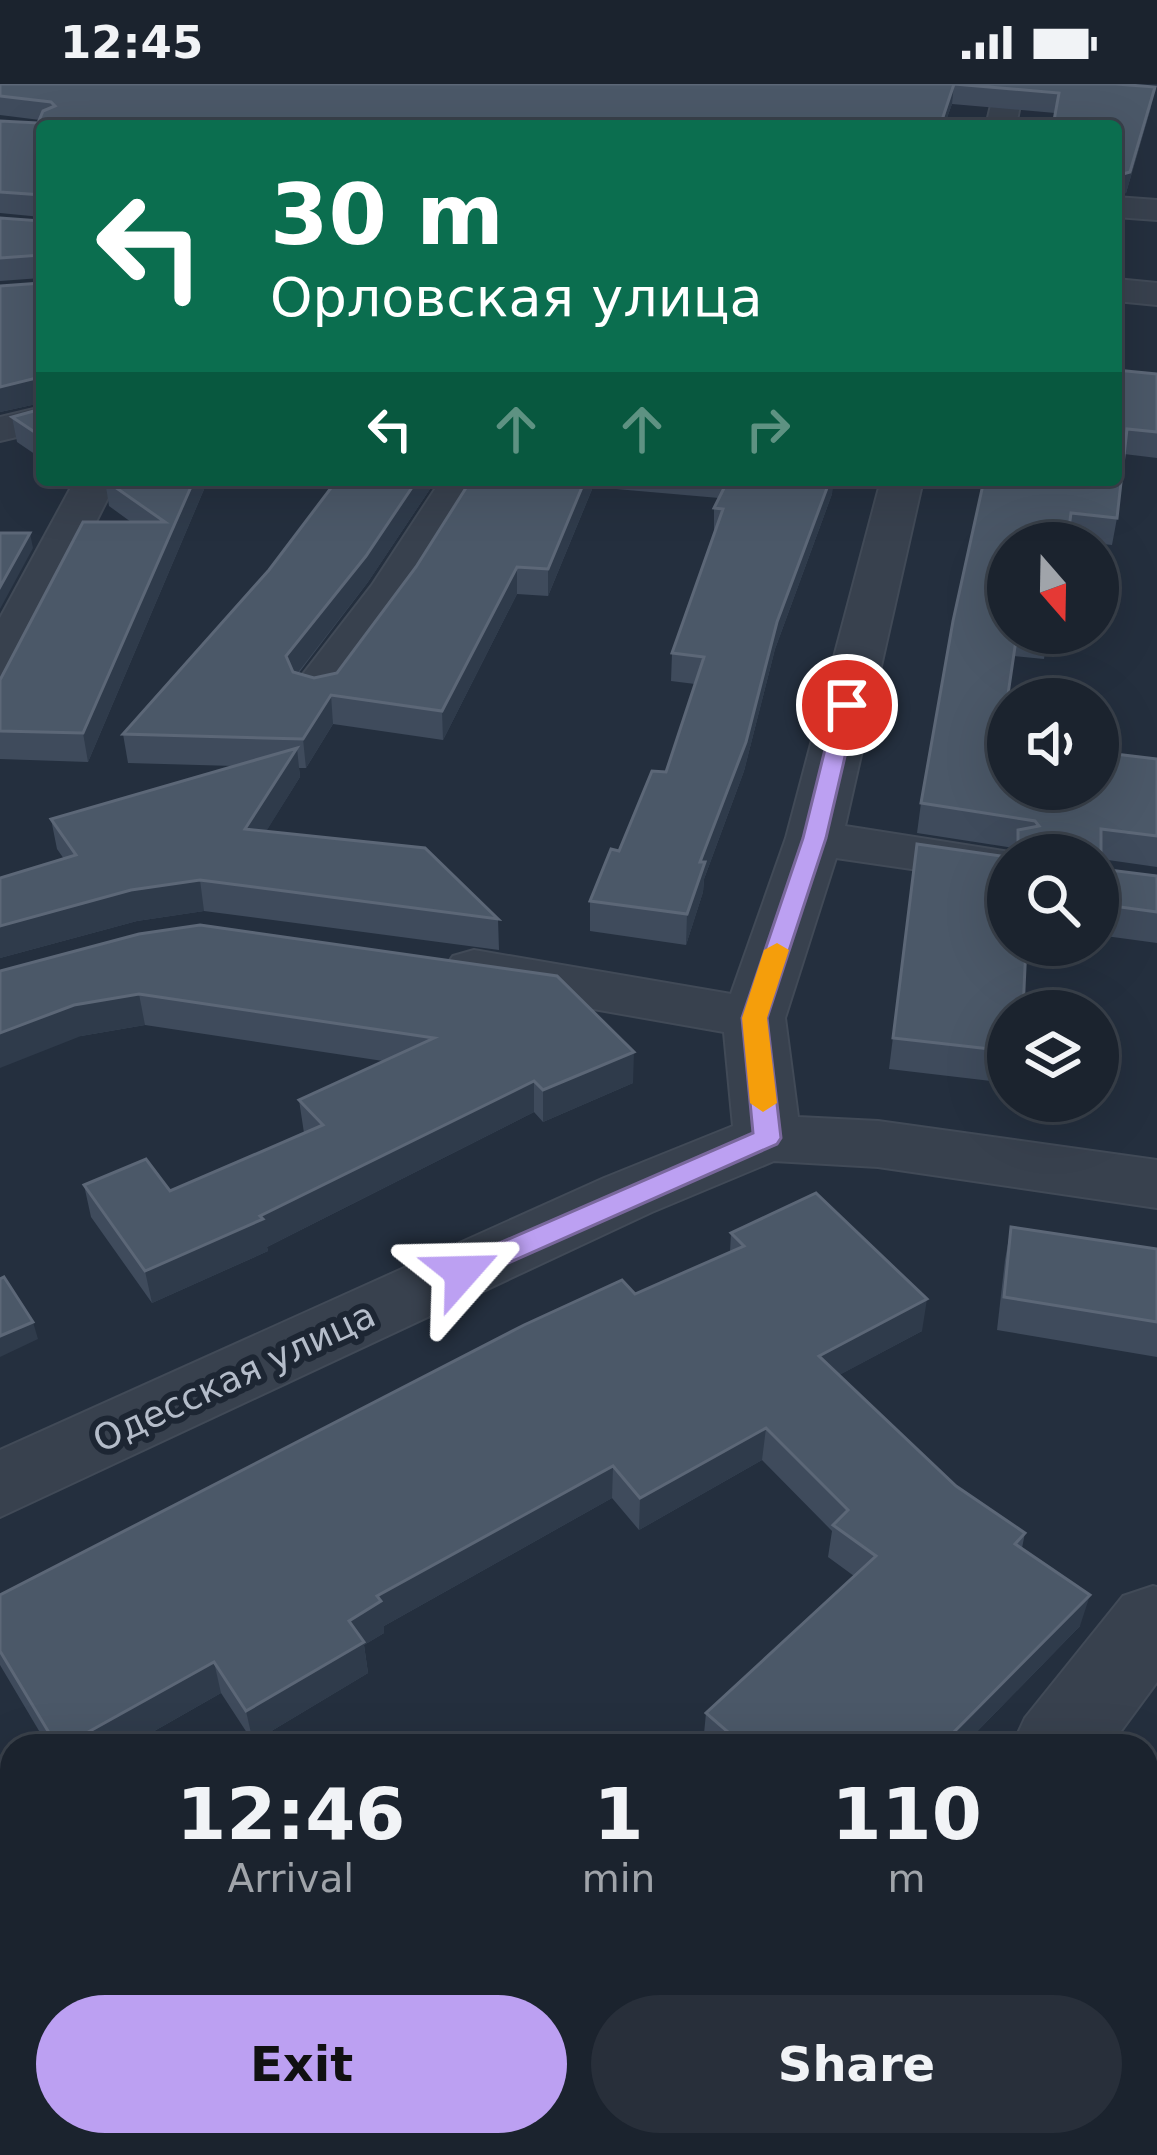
<!DOCTYPE html>
<html lang="en">
<head>
<meta charset="utf-8">
<style>
  body { margin:0; font-family:"DejaVu Sans",sans-serif; background:#282f3a; color:#f1f3f6; height:100vh; display:flex; flex-direction:column; font-size:45px; white-space:nowrap }
  * { box-sizing:border-box; margin:0 }
  p { font-size:39px; color:#a0a4aa }
  .icon { flex:none; width:66px; height:66px; fill:none; stroke:currentColor; stroke-width:2; stroke-linecap:round; stroke-linejoin:round }
  .map { position:relative; flex:1; overflow:hidden }
  .sheet { position:absolute; left:0px; top:1650px; width:1158px; height:423px; display:flex; flex-direction:column; background:#1b232e; border-radius:36px 36px 0 0; box-shadow:0 12px 48px #0002,0 0 0 3px #39404a }
  .sheet>* { flex:none }
  .banner { position:absolute; left:36px; top:36px; width:1086px; height:366px; border-radius:12px; box-shadow:0 12px 48px #0002,0 0 0 3px #39404a; background:#0b6e4f; color:#fff; overflow:hidden }
  .needle { width:78px; rotate:160deg }
  .controls { position:absolute; left:987px; top:438px; display:grid; gap:24px }
  .controls a { display:grid; place-items:center; width:132px; height:132px; border-radius:50%; background:#1b232e; box-shadow:0 12px 48px #0002,0 0 0 3px #39404a; font-size:60px }
  .pin { position:absolute; display:grid; place-items:center; width:102px; height:102px; color:#fff; margin:-51px; border:6px solid #fff; border-radius:50%; box-shadow:0 3px 12px #0007 }
  .me { position:absolute; width:132px; margin:-66px; rotate:65deg; stroke-linejoin:round; filter:drop-shadow(0 0 9px #0008) }
  .turn { display:flex; align-items:center; gap:42px; height:252px; padding:0 36px; font-size:54px }
  .turn .icon { width:156px; height:156px; stroke-width:2.5 }
  .turn b { display:block; font-size:84px; line-height:102px }
  .lanes { display:flex; align-items:center; height:114px; padding:0 36px; background:#0003; justify-content:center; gap:60px; direction:ltr }
  .lanes .off { opacity:.35 }
  .eta { display:flex; justify-content:space-evenly; align-items:center; height:204px; text-align:center }
  .eta b { font-size:72px; font-weight:700; line-height:84px }
  .button { display:flex; gap:24px; margin-top:auto; padding:24px 36px }
  .button a { flex:1; height:138px; border-radius:72px; background:#bca0f2; color:#111; font-size:48px; font-weight:700; line-height:138px; text-align:center }
  .button a+a { background:#282f3a; color:#f1f3f6 }
  .status { display:flex; justify-content:space-between; align-items:center; height:84px; padding:0 60px; background:#1b232e; direction:ltr }
  .status svg { height:33px; fill:currentColor }
  .map>svg:first-child { display:block }
  .lines { fill:none; stroke-linecap:round; stroke-linejoin:round }
  .minor-casing { stroke:#414a57; stroke-width:4 }
  .minor { fill:#38414e; fill-rule:evenodd }
  .wall { fill:#3f4b5c }
  .shaded-wall { fill:#2f3b4b }
  .building { fill:#4b5868; stroke:#5c6777; stroke-width:3 }
  .route { fill:#bca0f2; stroke:#7a689d; stroke-width:3 }
  .slow { fill:#f59e0b }
  .labels { text-anchor:middle; dominant-baseline:central; stroke-width:12; stroke-linejoin:round; paint-order:stroke }
  .street-label { font-size:36px; fill:#b4bcc9; stroke:#1d2633 }
</style>
</head>
<body>
<div class="status"><b>12:45</b><svg viewBox="0 0 49 12"><path d="M0 12V9h3v3zM5 12V6h3v6zM10 12V3h3v9zM15 12V0h3v12zM26 1h20v11H26zM47 4h2v5h-2z"/></svg></div>
<div class="map">
<svg width="1157" height="2071" viewBox="0 0 1157 2071">
  <rect width="100%" height="100%" fill="#242f3e"/>
  <g class="lines">
    <g class="minor-casing">
      <g id="minor">
        <path d="M996,0H1024L1016,42H986Z"/>
        <path d="M1116,113L1157,116V136L1116,133Z"/>
        <path d="M1116,195L1157,199V221L1116,217Z"/>
        <path d="M42,323V347L0,357V333Z"/>
        <path d="M75,396H117L25,579L17,589L0,594V534Z"/>
        <path d="M441,396H483L414,508L336,614L318,618L300,614L293,603L372,501Z"/>
        <path d="M881,396H923L845,742L1029,771H1008V799L836,774L785,934L798,1033L878,1037L1157,1076V1124L878,1083L774,1077L652,1128L0,1433V1366L604,1094L733,1042L724,948L474,904L453,898L444,885L453,872L474,866L731,910L786,754Z"/>
        <path d="M1153,1502L1157,1503V1598L1110,1662H1012L1025,1634L1123,1512Z"/>
        <path d="M614,2061H724L720,2071H610Z"/>
      </g>
    </g>
    <use href="#minor" class="minor"/>
  </g>
  <g class="wall">
    <path d="M0,0H1116L1151,23L1126,109L1116,112L1055,29L952,20L944,42H42V375L17,358L12,333L41,325V319L0,328V202L41,199V194L0,197V134L41,137V133L0,129V37L38,39L40,36L0,31Z"/>
    <path d="M1116,286L1157,290V374L1124,370L1117,434L1112,461L1067,456L1008,549H1048L1044,575L1014,572L1001,658L1157,675V783L1101,775V785L1157,792V859L1098,851V771H1013L1014,764L917,749L921,719Z"/>
    <path d="M105,396H208L88,678L0,675V596L131,438L109,422Z"/>
    <path d="M276,396H436L368,498L298,590L314,594L337,589L416,483L471,396H833L832,410L775,565L744,687L704,795L703,808L686,861L590,847V817L666,688L695,600L671,597L672,569L714,451V424L719,414L593,403L548,512L517,510L443,656L333,640L306,684H299L300,693L266,747L498,835L499,866L204,827L137,837L0,874V794L64,775L57,765L51,735L234,682L128,679L123,650L269,486L332,402Z"/>
    <path d="M917,760L1008,927V999L889,985Z"/>
    <path d="M139,850L633,999L543,1038L534,1028L267,1163L268,1167L152,1219L91,1133L84,1101L170,1107L304,1049L299,1016L383,977L145,941L81,952Z"/>
    <path d="M1011,1143L1157,1165V1273L997,1246L1005,1176Z"/>
    <path d="M731,1149L922,1247L839,1291L956,1402L1025,1449L1022,1464L1080,1542L963,1662H706L703,1660L706,1629L854,1492L828,1473L832,1447L762,1376L639,1446L612,1414L384,1542V1549L364,1561L368,1589L253,1658L221,1609L128,1662H48L0,1581V1511L635,1210L730,1168Z"/>
    <path d="M276,2061H466L455,2071H284Z"/>
  </g>
  <g class="shaded-wall">
    <path d="M954,0L952,20L944,42H940Z"/>
    <path d="M1155,3L1151,23L1126,109L1116,112V92Z"/>
    <path d="M36,294L41,319L0,328V303Z"/>
    <path d="M194,396H208L88,678L83,649Z"/>
    <path d="M417,396H436L368,498L289,600L286,572Z"/>
    <path d="M585,396H593V403L548,512V485Z"/>
    <path d="M830,396H833L832,410L775,565L744,687L704,795L703,808L686,861L687,830L700,778L777,538Z"/>
    <path d="M30,449L33,464L0,525V503Z"/>
    <path d="M517,483V510L443,656L442,627Z"/>
    <path d="M331,611L333,640L306,684L303,655Z"/>
    <path d="M297,664L300,693L249,775L245,745Z"/>
    <path d="M200,796L204,827L137,837L0,874V842L131,806Z"/>
    <path d="M139,910L145,941L81,952L0,984V949L74,921Z"/>
    <path d="M634,968L633,999L543,1038V1006Z"/>
    <path d="M534,997V1028L267,1163L268,1167L152,1219L145,1187L260,1132Z"/>
    <path d="M927,1215L922,1247L815,1304L819,1272Z"/>
    <path d="M33,1238L38,1255L0,1273V1252Z"/>
    <path d="M766,1344L762,1376L639,1446L640,1414Z"/>
    <path d="M613,1382L612,1414L384,1542V1549L364,1561L368,1589L253,1658L246,1627L377,1512Z"/>
    <path d="M1090,1511L1080,1542L963,1662H940Z"/>
    <path d="M214,1578L221,1609L128,1662H63Z"/>
    <path d="M433,2061H466L455,2071H422Z"/>
  </g>
  <g class="building">
    <path d="M0,0H1116L1155,3L1130,88L1116,92V42H1053L1059,9L954,0L940,42H42V298L36,294L0,303V202L41,199V171L0,174V134L41,137L42,111L0,108V37L38,39L43,27L55,22L51,18L0,12Z"/>
    <path d="M1116,112L1121,116L1116,134Z"/>
    <path d="M1116,286L1157,290V348L1127,345L1117,434L1071,429L1067,459H1008V549H1017L1001,658H1008V705H1098V668L1157,675V752L1101,745V785L1157,792V828L1098,820V771H1016L1018,769V746L1039,742L1035,737L921,719L953,537L984,396H1116Z"/>
    <path d="M42,299V353L12,333L41,325Z"/>
    <path d="M105,396H194L83,649L0,647V596L83,438H165Z"/>
    <path d="M337,396H417L366,472L286,572L293,588L314,594L337,589L416,483L471,396H585L548,485L517,483L442,627L331,611L303,655L123,650L269,486Z"/>
    <path d="M728,396H830L777,538L746,658L700,778H705L687,830L590,817L611,765L619,767L652,687L666,688L704,573L672,569L723,425L714,424Z"/>
    <path d="M0,449H30L0,503Z"/>
    <path d="M297,664L245,745L425,764L498,835L200,796L131,806L0,842V794L76,771L51,735Z"/>
    <path d="M917,760L1008,773V861H1026L1023,927H1008V967L893,954Z"/>
    <path d="M200,841L557,892L634,968L543,1006L534,997L260,1132L263,1135L145,1187L84,1101L146,1075L170,1107L323,1041L299,1016L434,954L139,910L74,921L0,949V887L139,850Z"/>
    <path d="M816,1109L927,1215L819,1272L956,1402L1025,1449L1015,1460L1090,1511L940,1662H744L706,1629L876,1472L833,1441L848,1426L766,1344L640,1414L613,1382L377,1512L381,1517L349,1537L364,1558L246,1627L214,1578L63,1662H57L0,1567V1511L524,1241L622,1196L635,1210L744,1162L731,1149Z"/>
    <path d="M1011,1143L1157,1165V1238L1004,1213Z"/>
    <path d="M4,1193L33,1238L0,1252V1195Z"/>
    <path d="M1157,2026V2071H1120L1129,2061H1146V2040Z"/>
    <path d="M291,2061H433L422,2071H299Z"/>
  </g>
  <path class="route" d="M847,615L857,621L826,754L767,934L781,1054L777,1060L472,1195H451L447,1188L451,1180L753,1049L742,934L803,754L836,621Z"/>
  <path class="slow" d="M777,859L789,866L767,934L777,1019L763,1028L750,1019L742,934L764,866Z"/>
  <g class="labels">
    <g class="street-label">
      <text transform="translate(234 1293) rotate(-25)">Одесская улица</text>
    </g>
  </g>
</svg>
<div class="controls">
<a><svg class="needle" viewBox="-14 -14 28 28"><path d="M0-13l5 13h-10z" fill="#e53935"/><path d="M0 13l5-13h-10z" fill="#a0a4aa"/></svg></a>
<a><svg class="icon" aria-label="sound" viewBox="0 0 24 24"><path d="M4 9h4l5-4v14l-5-4H4zM17 9q2 3 0 6"/></svg></a>
<a><svg class="icon" aria-label="search" viewBox="0 0 24 24"><circle cx="10" cy="10" r="6"/><path d="M15 15l6 6"/></svg></a>
<a><svg class="icon" aria-label="layers" viewBox="0 0 24 24"><path d="M12 4l9 5-9 5-9-5zM3 14l9 5 9-5"/></svg></a>
</div>
<div class="pin" style="left:847px;top:621px;background:#d93025"><svg class="icon" aria-label="arrive" viewBox="0 0 24 24"><path d="M6 21V4h12l-3 4 3 4H6"/></svg></div>
<svg class="me" style="left:462px;top:1188px" viewBox="-20 -20 40 40"><path d="M0-17L14 15 0 8-14 15z" fill="#bca0f2" stroke="#fff" stroke-width="4"/></svg>
<div class="banner">
<div class="turn"><svg class="icon" aria-label="left" viewBox="0 0 24 24"><path d="M17 20v-9H6M10 6l-5 5 5 5"/></svg><div><b>30 m</b>Орловская улица</div></div>
<div class="lanes"><svg class="icon" aria-label="left" viewBox="0 0 24 24"><path d="M17 20v-9H6M10 6l-5 5 5 5"/></svg><svg class="icon off" aria-label="ahead" viewBox="0 0 24 24"><path d="M12 20V5M6 11l6-6 6 6"/></svg><svg class="icon off" aria-label="ahead" viewBox="0 0 24 24"><path d="M12 20V5M6 11l6-6 6 6"/></svg><svg class="icon off" aria-label="right" viewBox="0 0 24 24"><path d="M7 20v-9h11M14 6l5 5-5 5"/></svg></div>
</div>
<section class="sheet">
<div class="eta">
<div><b>12:46</b><p>Arrival</p></div>
<div><b>1</b><p>min</p></div>
<div><b>110</b><p>m</p></div>
</div>
<div class="button"><a>Exit</a><a>Share</a></div>
</section>
</div>
</body>
</html>
